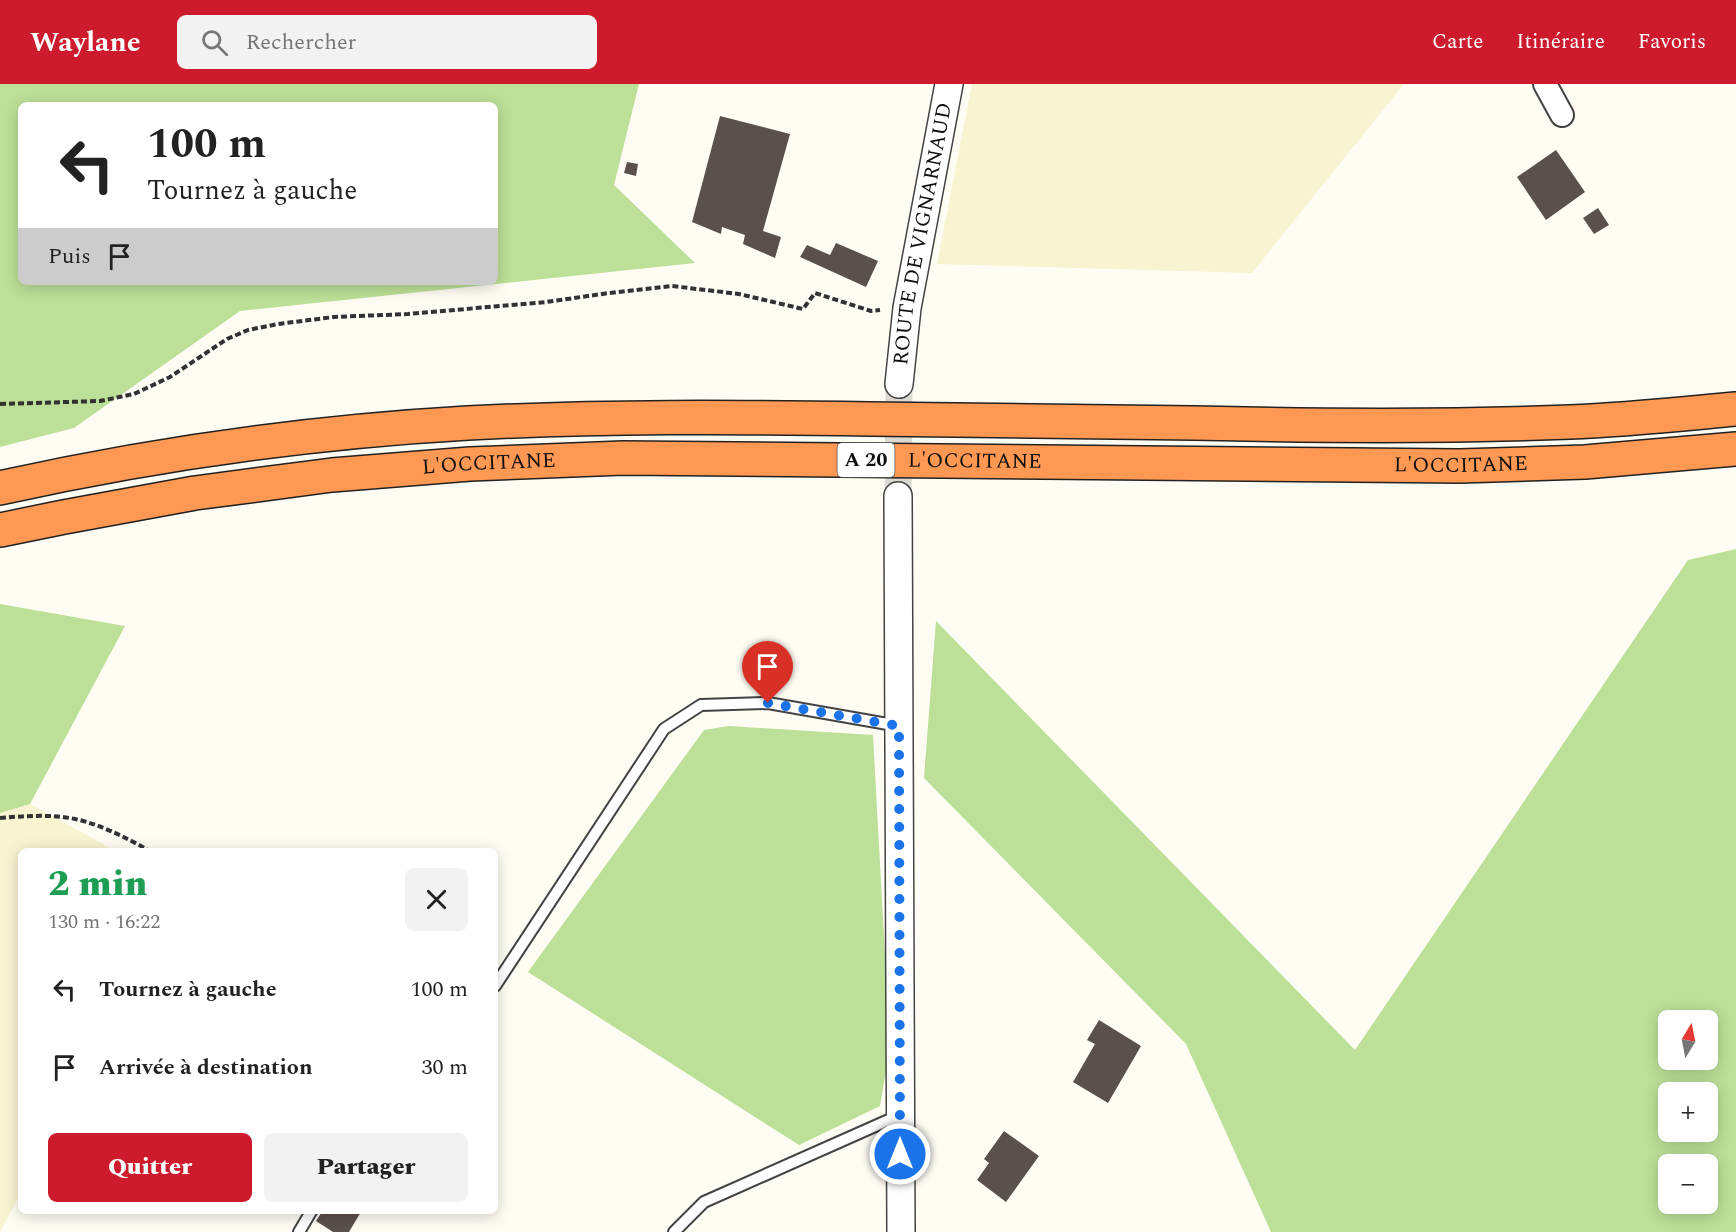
<!DOCTYPE html>
<html lang="fr">
<head>
<meta charset="utf-8">
<style>
  body { margin:0; font-family:Spectral,serif; background:#f2f2f2; color:#222; height:100vh; display:flex; flex-direction:column; font-size:22px; white-space:nowrap }
  * { box-sizing:border-box; margin:0 }
  p { font-size:20px; color:#767676 }
  .icon { flex:none; width:33px; height:33px; fill:none; stroke:currentColor; stroke-width:2; stroke-linecap:round; stroke-linejoin:round }
  .map { position:relative; flex:1; overflow:hidden }
  .panel { position:absolute; left:18px; top:764px; width:480px; height:366px; display:flex; flex-direction:column; background:#fff; border-radius:9px; box-shadow:0 3px 15px #0003 }
  .panel>* { flex:none }
  .guide { position:absolute; left:18px; top:18px; width:480px; height:183px; border-radius:9px; box-shadow:0 3px 15px #0003; background:#fff; color:#222; overflow:hidden }
  .needle { width:39px; rotate:10deg }
  .fabs { position:absolute; left:1658px; top:926px; display:grid; gap:12px }
  .fabs a { display:grid; place-items:center; width:60px; height:60px; border-radius:9px; background:#fff; box-shadow:0 3px 15px #0003; font-size:30px }
  .pin { position:absolute; display:grid; place-items:center; width:51px; height:51px; color:#fff; margin:-62px -26px; border-radius:50% 50% 50% 0; rotate:-45deg; box-shadow:0 0 6px #0007 }
  .pin .icon { rotate:45deg }
  .me { position:absolute; width:66px; margin:-33px; rotate:0deg; stroke-linejoin:round; filter:drop-shadow(0 0 4px #0008) }
  .turn { display:flex; align-items:center; gap:21px; height:126px; padding:0 30px; font-size:27px }
  .turn .icon { width:78px; height:78px; stroke-width:2.5 }
  .turn b { display:block; font-size:42px; line-height:51px }
  .then { display:flex; align-items:center; height:57px; padding:0 30px; background:#0003; gap:12px; font-size:22px }
  .round { display:grid; place-items:center; flex:none; width:63px; height:63px; border-radius:9px; background:#f2f2f2 }
  .summary { display:flex; align-items:center; justify-content:space-between; height:102px; padding:0 30px }
  h1 { font-size:36px; font-weight:800; line-height:45px; color:#1e9e55 }
  .primary-button { display:flex; gap:12px; margin-top:auto; padding:12px 30px }
  .primary-button a { flex:1; height:69px; border-radius:9px; background:#cd1b2d; color:#fff; font-size:24px; font-weight:800; line-height:69px; text-align:center }
  .primary-button a+a { background:#f2f2f2; color:#222 }
  ul { padding:0; list-style:none }
  li { display:flex; align-items:center; gap:18px; height:78px; padding:0 30px }
  li div { flex:1 }
  li b { display:block; font-size:22px }
  li em { font-style:normal }
  header { display:flex; align-items:center; gap:36px; box-sizing:border-box; height:84px; padding:0 30px; background:#cd1b2d; color:#fff }
  header strong { font-size:28px }
  nav { display:flex; gap:33px; margin-inline-start:auto; font-size:21px }
  .search { width:420px; height:54px; background:#f2f2f2; display:flex; align-items:center; gap:15px; box-sizing:border-box; padding:0 21px; border-radius:9px; color:#767676; font-size:22px }
  .map>svg:first-child { display:block }
  .farmland { fill:#f8f3d1 }
  .forest { fill:#bce097; fill-rule:evenodd }
  .building { fill:#5a504c }
  .lines { fill:none; stroke-linecap:round; stroke-linejoin:round }
  .tertiary-tunnel { stroke:#dbd9d2; stroke-width:27; stroke-dasharray:27 14; stroke-linecap:butt }
  .service-casing { stroke:#434343; stroke-width:14 }
  .minor-casing { stroke:#434343; stroke-width:26 }
  .tertiary-casing { stroke:#434343; stroke-width:30 }
  .motorway-casing { stroke:#212121; stroke-width:36 }
  .path { stroke:#323232; stroke-width:4; stroke-dasharray:6 3; stroke-linecap:butt }
  .service { stroke:#fff; stroke-width:10 }
  .minor { stroke:#fff; stroke-width:22 }
  .tertiary { stroke:#fff; stroke-width:27 }
  .motorway { stroke:#ff9852; stroke-width:33 }
  .route { stroke:#1a73e8; stroke-width:10; stroke-dasharray:0 18 }
  .labels { text-anchor:middle; dominant-baseline:central; stroke-width:6; stroke-linejoin:round; paint-order:stroke }
  .shield { fill:#fff; stroke:#585858; stroke-width:1.5 }
  .shield-label { font-size:20px; font-weight:bold; fill:#101010 }
  .street-label { font-size:21px; fill:#101010; stroke:#fff }
</style>
</head>
<body>
<header>
<strong>Waylane</strong>
<div class="search"><svg class="icon" aria-label="search" viewBox="0 0 24 24"><circle cx="10" cy="10" r="6"/><path d="M15 15l6 6"/></svg>Rechercher</div>
<nav><a>Carte</a><a>Itinéraire</a><a>Favoris</a></nav>
</header>
<div class="map">
<svg width="1736" height="1148" viewBox="0 0 1736 1148">
  <rect width="100%" height="100%" fill="#fffcf4"/>
  <g class="farmland">
    <path d="M972,0H1404L1252,189L937,180Z"/>
    <path d="M30,720L114,766H21V1108L0,1148V729Z"/>
  </g>
  <g class="forest">
    <path d="M0,0H639L614,101L695,179L240,227L74,344L0,363ZM21,21H495V198H21Z"/>
    <path d="M1736,465V1148H1271L1186,960L924,694L936,537L1355,966L1688,476ZM1668,936H1707V975H1668ZM1668,1008H1707V1047H1668ZM1668,1080H1707V1119H1668Z"/>
    <path d="M0,520L125,542L30,720L0,729Z"/>
    <path d="M729,642L873,651L890,963L880,1022L799,1061L528,888L704,646Z"/>
  </g>
  <g class="building">
    <path d="M720,32L790,50L763,147L781,153L775,174L743,160L745,151L722,143L721,150L692,138Z"/>
    <path d="M1556,66L1585,108L1546,136L1517,93Z"/>
    <path d="M627,78L638,80L636,92L624,89Z"/>
    <path d="M1598,124L1609,141L1594,150L1583,134Z"/>
    <path d="M836,159L878,177L866,203L800,173L807,161L830,171Z"/>
    <path d="M1099,936L1141,962L1108,1019L1073,998L1095,960L1087,956Z"/>
    <path d="M1004,1047L1039,1072L1006,1118L977,1096L989,1079L984,1075Z"/>
    <path d="M323,1126H362L349,1148H333L316,1137Z"/>
  </g>
  <g class="lines">
    <path class="tertiary-tunnel" d="M898,412L899,300"/>
    <g class="service-casing">
      <g id="service">
        <path d="M495,902L664,645L701,621L768,619L899,642"/>
        <path d="M299,1148L312,1126"/>
        <path d="M674,1148L704,1118L900,1031"/>
      </g>
    </g>
    <g class="minor-casing">
      <path id="minor" d="M1545,0L1562,31"/>
    </g>
    <g class="tertiary-casing">
      <g id="tertiary">
        <path id="s1" d="M899,300L907,224L949,0"/>
        <path d="M898,412L901,1148"/>
      </g>
    </g>
    <g class="motorway-casing">
      <g id="motorway">
        <path d="M0,404C153,370 311,348 468,339C602,332 736,333 870,335C978,336 1086,338 1194,339C1319,342 1445,343 1570,338C1626,336 1681,330 1736,325"/>
        <path id="s2" d="M0,446L64,433L195,409L332,391L470,380L623,374L1460,382L1585,378L1736,365"/>
      </g>
    </g>
    <g class="path">
      <path d="M0,320L100,317L134,310L170,293L227,255L248,246L278,240L334,233L408,230L546,218L609,209L672,202L739,210L803,225L815,209L871,227L880,226"/>
      <path d="M0,734C25,732 51,730 75,735C99,740 127,754 148,766"/>
    </g>
    <use href="#service" class="service"/>
    <use href="#minor" class="minor"/>
    <use href="#tertiary" class="tertiary"/>
    <use href="#motorway" class="motorway"/>
  </g>
  <g class="lines">
    <path class="route" d="M768,619L899,642L900,1070"/>
  </g>
  <g class="labels">
    <rect class="shield" x="837.5" y="359" width="57" height="34" rx="4.5"/>
    <g class="shield-label">
      <text x="866" y="376">A 20</text>
    </g>
    <g class="street-label">
      <text stroke="none"><textPath href="#s1" startOffset="152">ROUTE DE VIGNARNAUD</textPath></text>
      <text stroke="none"><textPath href="#s2" startOffset="980">L'OCCITANE</textPath></text>
      <text stroke="none"><textPath href="#s2" startOffset="494">L'OCCITANE</textPath></text>
      <text stroke="none"><textPath href="#s2" startOffset="1466">L'OCCITANE</textPath></text>
    </g>
  </g>
</svg>
<div class="fabs">
<a><svg class="needle" viewBox="-14 -14 28 28"><path d="M0-13l5 13h-10z" fill="#e53935"/><path d="M0 13l5-13h-10z" fill="#767676"/></svg></a>
<a>+</a>
<a>−</a>
</div>
<div class="pin" style="left:768px;top:619px;background:#d93025"><svg class="icon" aria-label="arrive" viewBox="0 0 24 24"><path d="M6 21V4h12l-3 4 3 4H6"/></svg></div>
<svg class="me" style="left:900px;top:1070px" viewBox="-20 -20 40 40"><circle r="17" fill="#1a73e8" stroke="#fff" stroke-width="3"/><path d="M0-11L8 9 0 5-8 9z" fill="#fff"/></svg>
<div class="guide">
<div class="turn"><svg class="icon" aria-label="left" viewBox="0 0 24 24"><path d="M17 20v-9H6M10 6l-5 5 5 5"/></svg><div><b>100 m</b>Tournez à gauche</div></div>
<div class="then">Puis<svg class="icon" aria-label="arrive" viewBox="0 0 24 24"><path d="M6 21V4h12l-3 4 3 4H6"/></svg></div>
</div>
<section class="panel">
<div class="summary"><div><h1>2 min</h1><p>130 m · 16:22</p></div><a class="round"><svg class="icon" aria-label="close" viewBox="0 0 24 24"><path d="M6 6l12 12M18 6L6 18"/></svg></a></div>
<ul>
<li><svg class="icon" aria-label="left" viewBox="0 0 24 24"><path d="M17 20v-9H6M10 6l-5 5 5 5"/></svg><div><b>Tournez à gauche</b></div><em>100 m</em></li>
<li><svg class="icon" aria-label="arrive" viewBox="0 0 24 24"><path d="M6 21V4h12l-3 4 3 4H6"/></svg><div><b>Arrivée à destination</b></div><em>30 m</em></li>
</ul>
<div class="primary-button"><a>Quitter</a><a>Partager</a></div>
</section>
</div>
</body>
</html>
